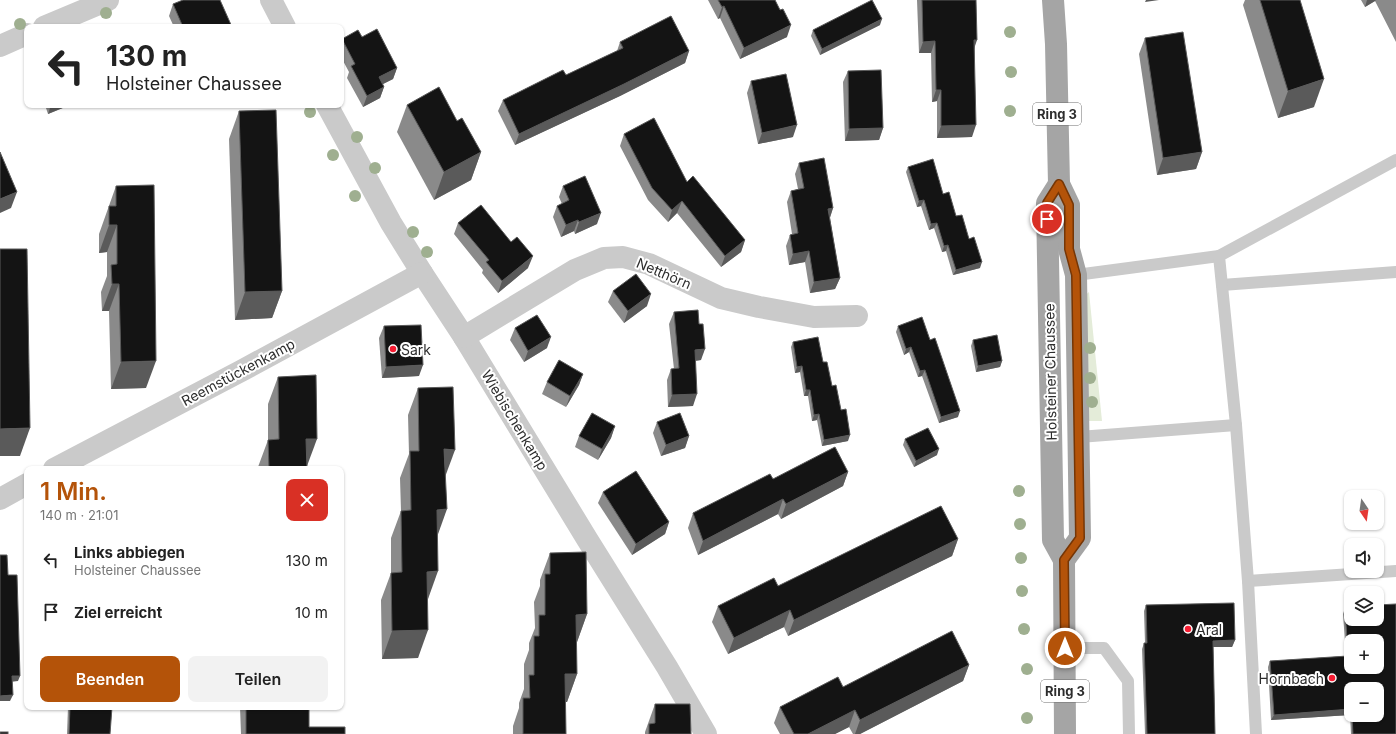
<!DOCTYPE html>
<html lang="de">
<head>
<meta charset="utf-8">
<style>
  body { margin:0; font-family:Inter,sans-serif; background:#f2f2f2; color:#222; height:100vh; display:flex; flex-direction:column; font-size:15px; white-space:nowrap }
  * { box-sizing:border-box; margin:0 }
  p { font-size:13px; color:#767676 }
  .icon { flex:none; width:22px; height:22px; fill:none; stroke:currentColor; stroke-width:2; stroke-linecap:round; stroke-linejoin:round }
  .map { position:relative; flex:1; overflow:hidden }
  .details { position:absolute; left:24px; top:466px; width:320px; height:244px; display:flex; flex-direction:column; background:#fff; border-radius:8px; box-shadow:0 1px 3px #0004 }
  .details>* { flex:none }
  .guide { position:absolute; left:24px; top:24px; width:320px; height:84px; border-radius:8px; box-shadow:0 1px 3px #0004; background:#fff; color:#222; overflow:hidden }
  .needle { width:26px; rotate:167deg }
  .fabs { position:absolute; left:1344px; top:490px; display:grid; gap:8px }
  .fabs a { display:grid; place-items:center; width:40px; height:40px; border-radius:8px; background:#fff; box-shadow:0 1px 3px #0004; font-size:20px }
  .pin { position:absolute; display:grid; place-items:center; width:34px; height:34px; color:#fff; margin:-17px; border:2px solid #fff; border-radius:50%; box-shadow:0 1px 4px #0007 }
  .me { position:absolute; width:44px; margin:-22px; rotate:0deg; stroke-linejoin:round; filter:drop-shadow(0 0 3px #0008) }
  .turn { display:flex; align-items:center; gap:14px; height:84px; padding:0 16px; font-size:18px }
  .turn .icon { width:52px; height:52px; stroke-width:2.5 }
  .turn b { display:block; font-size:28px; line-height:34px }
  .round { display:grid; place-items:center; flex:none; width:42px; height:42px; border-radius:8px; background:#f2f2f2 }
  .headline { display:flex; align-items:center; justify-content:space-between; height:68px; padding:0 16px }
  h1 { font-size:24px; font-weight:600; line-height:30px; color:#b45309 }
  .cta { display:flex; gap:8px; margin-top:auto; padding:8px 16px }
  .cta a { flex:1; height:46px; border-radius:8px; background:#b45309; color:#fff; font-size:16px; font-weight:600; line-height:46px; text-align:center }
  .cta a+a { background:#f2f2f2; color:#222 }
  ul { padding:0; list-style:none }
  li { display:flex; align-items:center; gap:12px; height:52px; padding:0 16px }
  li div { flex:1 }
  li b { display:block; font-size:15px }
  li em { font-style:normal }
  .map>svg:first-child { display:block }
  .green { fill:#e4ecd9 }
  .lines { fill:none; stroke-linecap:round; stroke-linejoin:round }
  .lane { stroke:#cacaca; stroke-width:12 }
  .street { stroke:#cacaca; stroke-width:22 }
  .primary { stroke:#a5a5a5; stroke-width:22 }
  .tree { fill:#9faf90 }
  .wall { fill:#8a8a8a; fill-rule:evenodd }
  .shaded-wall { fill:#5a5a5a }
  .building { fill:#141414; stroke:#5a5a5a; fill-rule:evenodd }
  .route-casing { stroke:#753606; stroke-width:10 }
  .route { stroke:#b45309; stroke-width:7 }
  .poi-dot { fill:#f71c32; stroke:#fff; stroke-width:1.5 }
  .labels { text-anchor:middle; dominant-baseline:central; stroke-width:4; stroke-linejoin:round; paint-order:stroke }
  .shield { fill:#fff; stroke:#6c6c6c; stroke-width:1 }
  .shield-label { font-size:13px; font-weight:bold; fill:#2d2d2d }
  .street-label { font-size:14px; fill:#2d2d2d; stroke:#fff }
  .poi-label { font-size:14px; fill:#2d2d2d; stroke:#fff; text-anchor:start }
</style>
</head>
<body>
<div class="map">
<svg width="1396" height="734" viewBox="0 0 1396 734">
  <rect width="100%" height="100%" fill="#fff"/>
  <path class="green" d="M1089,292L1102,421H1087L1083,297Z"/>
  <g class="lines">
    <g class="lane">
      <path d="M1076,275L1219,256"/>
      <path d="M1222,285L1396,272"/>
      <path d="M1079,437L1236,425"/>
      <path d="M1248,581L1396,571"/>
      <path d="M1065,648H1104L1128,681L1129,734"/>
      <path d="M1256,734L1248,581L1236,425L1219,256L1396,160"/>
    </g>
    <g class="street">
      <path d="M271,0L285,27"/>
      <path d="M44,27L108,0"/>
      <path d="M0,46L27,34"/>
      <path d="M327,105L391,223L422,273L464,337L587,539L667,667L706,734"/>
      <path d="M464,337L575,270L604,258L623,257L649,264L721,298L759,307L814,317L857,316"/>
      <path d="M54,469L241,371L422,273"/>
      <path d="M0,499L27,484"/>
    </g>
    <g class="primary">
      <path d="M1053,0L1056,44L1059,184L1069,205V249L1076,275L1080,538L1064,560"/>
      <path d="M1059,184L1047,203L1053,540L1064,560L1065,734"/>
    </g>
  </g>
  <g class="tree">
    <circle cx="106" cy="13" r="6"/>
    <circle cx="20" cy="24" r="6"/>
    <circle cx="1010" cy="32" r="6"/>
    <circle cx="1011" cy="72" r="6"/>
    <circle cx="1010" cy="111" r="6"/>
    <circle cx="310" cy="112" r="6"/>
    <circle cx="357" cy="137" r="6"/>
    <circle cx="333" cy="155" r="6"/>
    <circle cx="375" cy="168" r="6"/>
    <circle cx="355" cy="196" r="6"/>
    <circle cx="413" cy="232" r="6"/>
    <circle cx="427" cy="252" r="6"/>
    <circle cx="1090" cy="348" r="6"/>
    <circle cx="1090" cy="378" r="6"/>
    <circle cx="1092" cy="402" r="6"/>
    <circle cx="1019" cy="491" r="6"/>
    <circle cx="1020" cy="524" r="6"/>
    <circle cx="1021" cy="558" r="6"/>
    <circle cx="1022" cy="591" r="6"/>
    <circle cx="1024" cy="629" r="6"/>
    <circle cx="1027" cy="669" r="6"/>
    <circle cx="1027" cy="718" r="6"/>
  </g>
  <g class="wall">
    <path d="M708,0H775L780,10L787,37L740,59L720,18L718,19Z"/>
    <path d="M917,0H976L972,137L937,138V101L932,102L931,53H919Z"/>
    <path d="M1245,0H1300L1314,107L1278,118L1243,5Z"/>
    <path d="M1361,0H1396V42L1375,1L1365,7Z"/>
    <path d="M173,4L232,27H174L169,16Z"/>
    <path d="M880,25L820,55L811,36L813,30Z"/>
    <path d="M362,37L397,68L393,79L383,84L384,87L380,98L363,107L347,78L349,72L341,57V40L342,39Z"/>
    <path d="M1145,38L1202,152L1196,169L1157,175L1139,54Z"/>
    <path d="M620,42L689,51L685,63L620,96L515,145L498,111L503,100L566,75L617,51Z"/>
    <path d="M848,71L883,128L879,140L845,141L843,82Z"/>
    <path d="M751,81L793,137L758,144L747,93Z"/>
    <path d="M45,105H70L48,114Z"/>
    <path d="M407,105L457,121L481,152L471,180L434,200L397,132Z"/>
    <path d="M239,111L282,291L272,318L235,320L229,139Z"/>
    <path d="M624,134L687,182L745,240L741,252L721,267L677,213L668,222L648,200L620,146Z"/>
    <path d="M799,163L833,208L830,218L840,278L835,289L810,293L805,262L789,265L786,246L790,235L792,234L787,202L791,191L798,189L795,174Z"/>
    <path d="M908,167L943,194L969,239L980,268L953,275L946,251L942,252L934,228L929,230L921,206L917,207L906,172Z"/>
    <path d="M116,186L146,388L111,389L109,311H102L101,292L107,276V252L99,253V234Z"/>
    <path d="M563,186L597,224L575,234L574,231L561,237L553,217L557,206L562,204L559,197Z"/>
    <path d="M458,223L528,268L498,293L482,273L483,270L454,234Z"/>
    <path d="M613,291L647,306L624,323L608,302Z"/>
    <path d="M674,312L701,360L696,361L693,406L668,407L667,380L671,369H674L669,324Z"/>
    <path d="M384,326L419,376L382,378L379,338Z"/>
    <path d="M898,326L958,417L939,423L922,376L918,377L909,352L904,355L896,332Z"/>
    <path d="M515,328L547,348L524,362L510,340Z"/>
    <path d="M973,340L1002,361L1000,367L976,372L971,346Z"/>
    <path d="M793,342L823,362L841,410L848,441L822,446L817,420L812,421L808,396H804L800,372L795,373L791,347Z"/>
    <path d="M583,374L579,385L566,407L542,394L547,382Z"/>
    <path d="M278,377L307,466V469H258V467L268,440V404Z"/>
    <path d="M418,388L445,476L428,599L418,658L382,659L381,600L391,573V538L401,511L400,478L409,454L408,415Z"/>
    <path d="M657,422L689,436L685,448L661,456L653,433Z"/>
    <path d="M615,426L611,438L598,460L575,447L579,436Z"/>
    <path d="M905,439L937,455L914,467L903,445Z"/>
    <path d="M848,472L843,486L781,519L778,514L698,555L688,528L693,513L773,479Z"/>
    <path d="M603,492L669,522L665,534L632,555L598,503Z"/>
    <path d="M958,539L952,556L788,636L784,627L728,654L712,622L718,606L778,586Z"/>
    <path d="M550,553L587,614L577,642H576L577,674L567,702H565L566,734H513V726L519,708V703L524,689V664L529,650V643L535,628L534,602L540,586V580Z"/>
    <path d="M1146,605L1235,640L1232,647H1213L1215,734H1145L1142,649L1144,643H1145L1144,611Z"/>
    <path d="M1345,608L1396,734H1351L1350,715L1271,720L1268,667L1270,661L1346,656L1343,614ZM1351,689L1377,715H1351Z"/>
    <path d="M969,665L963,681L860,734H853L849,727L835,734H780L774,723L780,707L843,687Z"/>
    <path d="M655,704L691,734H645V732Z"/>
    <path d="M68,707H112L110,734H67Z"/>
    <path d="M240,707H309V727L345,734H241Z"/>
  </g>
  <g class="shaded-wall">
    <path d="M1146,0H1159L1145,2Z"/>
    <path d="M1367,0H1376L1375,1L1365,7Z"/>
    <path d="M724,6L720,18L718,19L722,7Z"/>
    <path d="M882,19L880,25L820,55L822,49Z"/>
    <path d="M791,25L787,37L740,59L744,48Z"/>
    <path d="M974,40H977L973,52Z"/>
    <path d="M935,41L931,53H919L923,42Z"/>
    <path d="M689,51L685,63L620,96L515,145L519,134Z"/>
    <path d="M397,68L393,79L375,88L379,77Z"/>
    <path d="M1324,79L1314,107L1278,118L1288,91Z"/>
    <path d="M384,87L380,98L363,107L367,96Z"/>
    <path d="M936,90H941L937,101L932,102Z"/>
    <path d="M57,105H70L48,114L50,108Z"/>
    <path d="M797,125L793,137L758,144L762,133Z"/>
    <path d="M976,125L972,137L937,138L941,126Z"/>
    <path d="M883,128L879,140L845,141L849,129Z"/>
    <path d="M481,152L471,180L434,200L444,172Z"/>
    <path d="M1202,152L1196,169L1157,175L1163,158Z"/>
    <path d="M17,192L11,208L0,213V199Z"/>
    <path d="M924,200L921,206L917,207L919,201Z"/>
    <path d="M682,201L677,213L668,222L672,210Z"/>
    <path d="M833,208L829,220L828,209Z"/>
    <path d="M601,213L597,224L575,234L579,222Z"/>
    <path d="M578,220L574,231L561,237L566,225Z"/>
    <path d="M937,223L934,228L929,230L931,224Z"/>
    <path d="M109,225H117L107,252L99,253Z"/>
    <path d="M745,240L741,252L721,267L725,256Z"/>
    <path d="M948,245L946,251L942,252L944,246Z"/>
    <path d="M809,251L805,262L789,265L793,254Z"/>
    <path d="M533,256L528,268L498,293L502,281Z"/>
    <path d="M982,262L980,268L953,275L956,270Z"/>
    <path d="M840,278L835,289L810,293L814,282Z"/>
    <path d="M112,284H119L109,311H102Z"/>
    <path d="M282,291L272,318L235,320L245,292Z"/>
    <path d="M651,294L647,306L624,323L628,311Z"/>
    <path d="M551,337L547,348L524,362L528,351Z"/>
    <path d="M911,347L909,352L904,355L906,349Z"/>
    <path d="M705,349L701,360L691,361L695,350Z"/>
    <path d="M156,361L146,388L111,389L121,362Z"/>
    <path d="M1002,361L1000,367L976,372L978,366Z"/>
    <path d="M423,365L419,376L382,378L386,367Z"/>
    <path d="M802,366L800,372L795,373L797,367Z"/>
    <path d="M925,370L922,376L918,377L920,371Z"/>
    <path d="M583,374L579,385L566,407L570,396Z"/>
    <path d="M806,390H810L808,396H804Z"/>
    <path d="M697,394L693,406L668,407L672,395Z"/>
    <path d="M960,411L958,417L939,423L941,417Z"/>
    <path d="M819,414L817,420L812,421L814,415Z"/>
    <path d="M615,426L611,438L598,460L602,449Z"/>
    <path d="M30,428L20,456H0V429Z"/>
    <path d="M850,435L848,441L822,446L824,440Z"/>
    <path d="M689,436L685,448L661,456L666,445Z"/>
    <path d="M306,439H317L307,466H296Z"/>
    <path d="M444,449L455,450L445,477Z"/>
    <path d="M939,449L937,455L914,467L916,461Z"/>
    <path d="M848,472L843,486L781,519L786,504Z"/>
    <path d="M783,499L778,514L698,555L703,541Z"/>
    <path d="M447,509L437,537V510Z"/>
    <path d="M669,522L665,534L632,555L636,544Z"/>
    <path d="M958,539L952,556L788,636L794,620Z"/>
    <path d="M438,571L428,599H417L427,572Z"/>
    <path d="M790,610L784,627L728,654L734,638Z"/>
    <path d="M587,614L577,642H566L576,615Z"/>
    <path d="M428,630L418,658L382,659L392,631Z"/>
    <path d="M1235,640L1232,647H1210L1213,641Z"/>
    <path d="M969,665L963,681L860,734H855L860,720Z"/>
    <path d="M565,674H577L567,702H555Z"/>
    <path d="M12,676H20L18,681L10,682Z"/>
    <path d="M13,695L10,701H0V696Z"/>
    <path d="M1351,709L1350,715L1271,720L1274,715Z"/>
    <path d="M855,710L849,727L835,734H808Z"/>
  </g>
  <g class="building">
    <path d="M183,0H220L232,27H183L173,4Z"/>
    <path d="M718,0H775L780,10L783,9L791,25L744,48L724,6L722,7Z"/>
    <path d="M872,0L882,19L822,49L813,30Z"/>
    <path d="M922,0H976L977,40H974L976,125L941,126V90H936L935,41L923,42Z"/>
    <path d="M1260,0H1300L1324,79L1288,91Z"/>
    <path d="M671,16L689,51L624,84L519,134L503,100L563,70L566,75L623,48L620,42Z"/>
    <path d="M377,29L397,68L379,77L384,87L367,96L351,66L355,64L342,39L358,30L362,37Z"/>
    <path d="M1183,32L1202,152L1163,158L1145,38Z"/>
    <path d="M881,70L883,128L849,129L848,71Z"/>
    <path d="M786,74L797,125L762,133L751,81Z"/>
    <path d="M439,87L457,121L462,118L481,152L444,172L407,105Z"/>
    <path d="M49,105H57L50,108Z"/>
    <path d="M276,110L282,291L245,292L239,111Z"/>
    <path d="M654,118L687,182L693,176L745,240L725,256L682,201L672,210L652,188L624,134Z"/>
    <path d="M0,152L17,192L0,199Z"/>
    <path d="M824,158L833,208L828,209L840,278L814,282L809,251L793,254L790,235L798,233L791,191L804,188L799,163Z"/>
    <path d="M933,159L943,194L949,192L956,216L962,215L969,239L974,237L982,262L956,270L948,245L944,246L937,223L931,224L924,200L919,201L908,167Z"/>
    <path d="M585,176L601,213L579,222L578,220L566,225L557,206L569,200L563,186Z"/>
    <path d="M154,185L156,361L121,362L119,284H112L111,265L117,264V225H109V206H116V186Z"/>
    <path d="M481,205L511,242L517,237L533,256L502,281L486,262L489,260L458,223Z"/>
    <path d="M0,249H27L30,428L0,429Z"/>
    <path d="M636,274L651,294L628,311L613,291Z"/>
    <path d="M698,310L699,324H703L705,349L695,350L697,394L672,395L671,369L679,368L674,312Z"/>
    <path d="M537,315L551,337L528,351L515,328Z"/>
    <path d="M922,317L930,340L935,338L960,411L941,417L925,370L920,371L911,347L906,349L898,326Z"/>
    <path d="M421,325L423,365L386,367L384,326Z"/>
    <path d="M997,335L1002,361L978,366L973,340Z"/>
    <path d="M818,337L823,362H827L832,386L836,385L841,410L846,409L850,435L824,440L819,414L814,415L810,390H806L802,366L797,367L793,342Z"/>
    <path d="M559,360L583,374L570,396L547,382Z"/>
    <path d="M316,375L317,439H306L307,469H269L268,440L279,439L278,377Z"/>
    <path d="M453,387L455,450L444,449L447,509L437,510L438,571L427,572L428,630L392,631L391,573L402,572L401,511L411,510L410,451H419L418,388Z"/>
    <path d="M592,413L615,426L602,449L579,436Z"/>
    <path d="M680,413L689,436L666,445L657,422Z"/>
    <path d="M928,428L939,449L916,461L905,439Z"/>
    <path d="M835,447L848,472L786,504L783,499L703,541L693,513L770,474L773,479Z"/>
    <path d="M636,471L669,522L636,544L603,492Z"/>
    <path d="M941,506L958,539L794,620L790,610L734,638L718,606L774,578L778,586Z"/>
    <path d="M586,552L587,614L576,615L577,674H565L566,734H523V698H530L529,675H534V636H539V615H545V574H550V553Z"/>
    <path d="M0,555H7L8,575H17L20,676H12L13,695L0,696Z"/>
    <path d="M1234,603L1235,640L1213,641L1215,734H1147L1144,643H1147L1146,605Z"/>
    <path d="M1396,604V734H1353L1352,715H1377V689H1351V709L1274,715L1270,661L1348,656L1345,608H1351V619H1377V605ZM1351,641H1377V667H1351Z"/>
    <path d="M952,631L969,665L860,720L855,710L808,734H794L780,707L838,677L843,687Z"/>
    <path d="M655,704H690L691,734H649V724L655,723Z"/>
    <path d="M70,707H112L110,734H69Z"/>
    <path d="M246,707H309V727H345V734H246Z"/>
    <rect x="0" y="732" width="8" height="2"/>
  </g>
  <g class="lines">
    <g class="route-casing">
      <path id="route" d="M1047,219V203L1059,184L1069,205V249L1076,275L1080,538L1064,560L1065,648"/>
    </g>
    <use href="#route" class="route"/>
  </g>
  <g class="poi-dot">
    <circle cx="393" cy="349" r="4"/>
    <circle cx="1188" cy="629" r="4"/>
    <circle cx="1332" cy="678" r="4"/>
  </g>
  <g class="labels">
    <g class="shield">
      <rect x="1033" y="103" width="48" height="22" rx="3"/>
      <rect x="1041" y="680" width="48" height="22" rx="3"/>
    </g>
    <g class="shield-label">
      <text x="1057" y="114">Ring 3</text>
      <text x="1065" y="691">Ring 3</text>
    </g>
    <g class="street-label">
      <text transform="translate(664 273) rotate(23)">Netthörn</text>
      <text transform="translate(238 372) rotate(-28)">Reemstückenkamp</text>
      <text transform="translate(1050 372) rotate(-91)">Holsteiner Chaussee</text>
      <text transform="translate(515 420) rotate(59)">Wiebischenkamp</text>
    </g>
    <g class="poi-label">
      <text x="401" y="349">Sark</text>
      <text x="1196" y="629">Aral</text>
      <text x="1324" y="678" text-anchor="end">Hornbach</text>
    </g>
  </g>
</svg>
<div class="fabs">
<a><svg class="needle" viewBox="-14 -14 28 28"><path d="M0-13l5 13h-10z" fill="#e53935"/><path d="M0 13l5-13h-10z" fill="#767676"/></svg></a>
<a><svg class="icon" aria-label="sound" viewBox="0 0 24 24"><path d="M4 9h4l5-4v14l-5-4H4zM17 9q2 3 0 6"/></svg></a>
<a><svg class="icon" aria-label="layers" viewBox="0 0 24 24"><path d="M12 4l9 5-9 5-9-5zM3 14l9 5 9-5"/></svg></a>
<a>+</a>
<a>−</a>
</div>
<div class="pin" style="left:1047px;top:219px;background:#d93025"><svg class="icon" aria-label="arrive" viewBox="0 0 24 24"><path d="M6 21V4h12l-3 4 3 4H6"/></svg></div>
<svg class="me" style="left:1065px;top:648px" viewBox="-20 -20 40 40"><circle r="17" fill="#b45309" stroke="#fff" stroke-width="3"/><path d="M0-11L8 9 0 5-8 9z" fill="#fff"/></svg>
<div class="guide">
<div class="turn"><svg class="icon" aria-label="left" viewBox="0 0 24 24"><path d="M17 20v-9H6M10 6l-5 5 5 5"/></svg><div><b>130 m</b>Holsteiner Chaussee</div></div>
</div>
<section class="details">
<div class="headline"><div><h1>1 Min.</h1><p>140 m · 21:01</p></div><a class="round" style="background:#d93025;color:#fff"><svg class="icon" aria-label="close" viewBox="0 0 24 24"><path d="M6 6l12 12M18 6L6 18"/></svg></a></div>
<ul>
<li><svg class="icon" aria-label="left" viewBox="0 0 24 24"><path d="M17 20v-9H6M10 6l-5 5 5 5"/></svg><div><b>Links abbiegen</b><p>Holsteiner Chaussee</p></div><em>130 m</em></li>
<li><svg class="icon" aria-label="arrive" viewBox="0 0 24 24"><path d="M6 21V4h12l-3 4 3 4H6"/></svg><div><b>Ziel erreicht</b></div><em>10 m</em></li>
</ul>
<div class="cta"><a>Beenden</a><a>Teilen</a></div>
</section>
</div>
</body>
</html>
